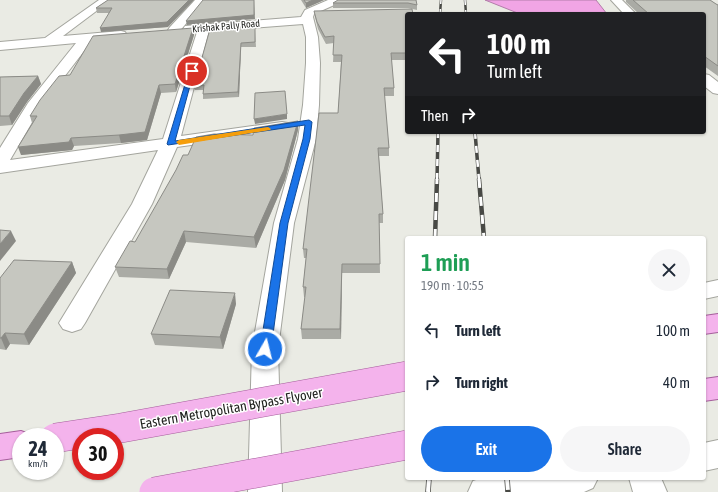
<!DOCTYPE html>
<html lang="en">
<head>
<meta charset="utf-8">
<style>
  body { margin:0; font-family:"Asap Condensed",sans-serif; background:#f6f6f7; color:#1f2937; height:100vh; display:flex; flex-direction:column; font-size:15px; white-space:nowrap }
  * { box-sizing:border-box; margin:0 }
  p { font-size:13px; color:#747a83 }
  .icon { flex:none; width:22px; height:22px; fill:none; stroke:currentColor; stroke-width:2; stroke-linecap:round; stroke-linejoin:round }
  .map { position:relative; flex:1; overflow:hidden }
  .panel { position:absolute; left:405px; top:236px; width:301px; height:244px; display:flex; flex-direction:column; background:#fff; border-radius:4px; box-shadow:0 1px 3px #0004 }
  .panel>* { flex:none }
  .banner { position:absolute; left:405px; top:12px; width:301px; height:122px; border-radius:4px; box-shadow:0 1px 3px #0004; background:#202124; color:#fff; overflow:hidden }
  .speed { position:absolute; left:12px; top:428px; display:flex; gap:8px; font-size:20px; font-weight:700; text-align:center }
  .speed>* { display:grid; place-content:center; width:52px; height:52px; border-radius:50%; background:#fff; box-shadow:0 1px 3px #0004; line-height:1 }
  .speed small { font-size:10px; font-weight:400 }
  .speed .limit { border:6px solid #d22; background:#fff; color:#111 }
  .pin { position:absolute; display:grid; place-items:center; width:34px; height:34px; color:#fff; margin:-17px; border:2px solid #fff; border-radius:50%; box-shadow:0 1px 4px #0007 }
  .me { position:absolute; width:44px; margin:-22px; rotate:8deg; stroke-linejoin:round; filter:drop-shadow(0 0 3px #0008) }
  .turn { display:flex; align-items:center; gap:14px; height:84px; padding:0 16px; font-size:18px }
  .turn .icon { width:52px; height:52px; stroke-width:2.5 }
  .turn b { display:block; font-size:28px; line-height:34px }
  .then { display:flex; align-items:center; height:38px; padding:0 16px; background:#0003; gap:8px; font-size:15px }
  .round { display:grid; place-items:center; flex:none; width:42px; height:42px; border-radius:21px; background:#f6f6f7 }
  .head { display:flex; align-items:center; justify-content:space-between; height:68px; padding:0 16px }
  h1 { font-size:24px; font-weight:600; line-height:30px; color:#1e9e55 }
  .button { display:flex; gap:8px; margin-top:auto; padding:8px 16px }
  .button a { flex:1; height:46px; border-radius:24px; background:#1a73e8; color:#fff; font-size:16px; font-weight:600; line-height:46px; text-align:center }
  .button a+a { background:#f6f6f7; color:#1f2937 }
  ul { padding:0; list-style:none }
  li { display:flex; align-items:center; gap:12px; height:52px; padding:0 16px }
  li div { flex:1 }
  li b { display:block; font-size:15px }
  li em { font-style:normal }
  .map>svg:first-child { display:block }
  .water { fill:#f1a5e5; stroke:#b27da9 }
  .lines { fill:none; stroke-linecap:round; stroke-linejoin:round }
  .minor-casing { stroke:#a4a59e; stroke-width:2 }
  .tertiary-casing { stroke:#a4a59e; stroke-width:2 }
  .primary-casing { stroke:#a55e9b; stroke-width:2 }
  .minor { fill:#fff; fill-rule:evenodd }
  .tertiary { fill:#fff; fill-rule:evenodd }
  .primary { fill:#f4b3ec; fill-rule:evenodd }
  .rail-far3-casing { stroke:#484945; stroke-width:2.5 }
  .rail-far2-casing { stroke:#484945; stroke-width:3.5 }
  .rail-far1-casing { stroke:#484945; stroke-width:4.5 }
  .rail-casing { stroke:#484945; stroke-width:5.5 }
  .rail-far3 { stroke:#fff; stroke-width:1.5; stroke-dasharray:5; stroke-linecap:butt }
  .rail-far2 { stroke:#fff; stroke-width:2.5; stroke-dasharray:7; stroke-linecap:butt }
  .rail-far1 { stroke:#fff; stroke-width:3; stroke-dasharray:9; stroke-linecap:butt }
  .rail { stroke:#fff; stroke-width:4; stroke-dasharray:12; stroke-linecap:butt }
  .primary-bridge-casing { stroke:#a55e9b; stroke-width:30; stroke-linecap:butt }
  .primary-bridge { stroke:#f4b3ec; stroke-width:29 }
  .wall { fill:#aaaba5 }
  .shaded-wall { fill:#8b8b86 }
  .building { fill:#c6c7c0; stroke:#8b8b86 }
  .route { fill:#1a73e8; stroke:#114b97 }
  .slow { fill:#f59e0b }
  .labels { text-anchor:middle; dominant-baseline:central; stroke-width:3; stroke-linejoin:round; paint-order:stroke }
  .far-street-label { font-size:10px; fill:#1f201d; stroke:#fff }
  .near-street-label { font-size:14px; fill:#1f201d; stroke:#fff }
</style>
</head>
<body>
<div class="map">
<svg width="718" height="492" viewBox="0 0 718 492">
  <rect width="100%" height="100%" fill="#eaebe4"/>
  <path class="water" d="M485,0H596L607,14H520Z"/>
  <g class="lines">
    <g class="minor-casing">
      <g id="minor">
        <path d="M99,0H111L63,36L121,31L125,32L127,35L125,38L121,39L91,42L41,107L10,160L163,139L197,32H185L183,29L185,26L301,17L305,10L328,0H342L341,2L314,14L313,17L318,37L320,63L319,105L316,139L294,223L278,349L282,492H248L252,349L274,223L298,139L303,105L306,63V37L303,24L209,31L181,136L282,122L288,123L290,127L288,131L282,132L177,147L152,204L85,323L81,329L72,332L63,329L59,323L132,204L158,150L0,173V148L28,103L76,43L0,50V42L45,38Z"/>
        <path d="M195,0H206L178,33H170L168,30L170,27Z"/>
        <path d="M611,0H622L636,14H624Z"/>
        <path d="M704,74L709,75L718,82V94L713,93L704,86Z"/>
        <path d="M482,478H598L593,488L584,492H468L473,481Z"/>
      </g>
    </g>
    <g class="tertiary-casing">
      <g id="tertiary">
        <path d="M718,280V296L704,299V283Z"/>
        <path d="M718,440V468L704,471V443Z"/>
        <path d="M629,478H661L667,492H633Z"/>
      </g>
    </g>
    <g class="primary-casing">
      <g id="primary">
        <path d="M718,314V332L704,334V316Z"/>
        <path d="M718,377V399L704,401V379Z"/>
        <path d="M21,431L32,435L33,437H21V457L0,460V434Z"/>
      </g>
    </g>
    <use href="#minor" class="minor"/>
    <use href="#tertiary" class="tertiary"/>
    <use href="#primary" class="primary"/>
    <g class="rail-far3-casing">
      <g id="rail-far3">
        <path d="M465,0L466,14"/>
        <path d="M440,14L441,0"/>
      </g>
    </g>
    <g class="rail-far2-casing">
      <g id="rail-far2">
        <path d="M475,132L479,180"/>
        <path d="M437,180L438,132"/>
      </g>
    </g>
    <g class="rail-far1-casing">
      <g id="rail-far1">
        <path d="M479,179L484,238"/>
        <path d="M435,238L437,179"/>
      </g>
    </g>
    <g class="rail-casing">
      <g id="rail">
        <path d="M507,478L508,492"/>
        <path d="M428,492L429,478"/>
      </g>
    </g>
    <use href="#rail-far3" class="rail-far3"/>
    <use href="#rail-far2" class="rail-far2"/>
    <use href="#rail-far1" class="rail-far1"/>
    <use href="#rail" class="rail"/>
    <g class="primary-bridge-casing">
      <g id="primary-bridge">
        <path d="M55,438L121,428L407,376"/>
        <path d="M154,492L407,445"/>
      </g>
    </g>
    <use href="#primary-bridge" class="primary-bridge"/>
  </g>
  <g class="wall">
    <path d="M108,0L168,27L101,32L109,13H97L96,8Z"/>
    <path d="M301,0H324L306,8Z"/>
    <path d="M416,0L417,5V10L408,8H333V3Z"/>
    <path d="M626,0H710L716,4L718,5V76L704,66V14H639L626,2Z"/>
    <path d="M314,11L407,14V60H391L394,88V96H384L389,148V156H379L383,214V223H379L380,273H342L341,339H302L301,329L305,297H304L303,287L306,258H304L303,249L338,113L341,62H333L334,43L326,44L318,29L315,17Z"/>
    <path d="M193,28L194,35L176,92L161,93L147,140L121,143L74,146L72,150L21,155L32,123L30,116Z"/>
    <path d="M255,30L256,47H241L239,97L203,99V90H195L194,86Z"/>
    <path d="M38,76L41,84L27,102L12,125L0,126V77Z"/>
    <path d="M298,121V130L285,180L256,248L186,242L169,279L119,277L115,267L135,242L188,155Z"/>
    <path d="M72,262L76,273L29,345L10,344L6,350L0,349V278Z"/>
    <path d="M236,304L223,349L155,345L151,334Z"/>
  </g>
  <g class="shaded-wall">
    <path d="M189,0H194L168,27L101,32L100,28Z"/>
    <path d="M254,0L255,19L187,25L186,21Z"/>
    <path d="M313,0H324L306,8V3Z"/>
    <path d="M193,28L194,35L176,92L175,84Z"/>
    <path d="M241,43V47L239,97L238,92Z"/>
    <path d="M38,76L41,84L27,102L12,125L9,116L24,93Z"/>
    <path d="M159,85L161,93L147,140L121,143L119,135Z"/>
    <path d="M287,114V119L255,124L254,119Z"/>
    <path d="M298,121V130L285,180L256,248L254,237Z"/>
    <path d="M71,138L74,146L72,150L21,155L18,147Z"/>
    <path d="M11,231L16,241L0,261V244Z"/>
    <path d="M184,231L186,242L169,279L167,269Z"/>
    <path d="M72,262L76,273L29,345L24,334Z"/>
    <path d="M342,264V273L341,339L340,329Z"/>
    <path d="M235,293L236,304L223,349L220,337Z"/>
    <path d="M5,333L10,344L6,350L1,338Z"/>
  </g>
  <g class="building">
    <path d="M108,0H189L167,22L100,28L112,8H96Z"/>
    <path d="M203,0H254V15L186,21Z"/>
    <path d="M304,0H313L306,3Z"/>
    <path d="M338,0H416L417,5L408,3H333Z"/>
    <path d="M633,0H710L716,4L718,5V66L704,56V14H649Z"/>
    <path d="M412,9L413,14H407V53H391L394,88H384L389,148H378L383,214H379L380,264H342L340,329H301L306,287H303L307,249H303L319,113H338L342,55H333L334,36L325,37L317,22L314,11Z"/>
    <path d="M255,26V42L241,43L238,92L203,94L204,85L194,86L210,29Z"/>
    <path d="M193,28L175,84L159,85L145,132L119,135L71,138L69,142L18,147L37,116H30L40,100L59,76L70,75L93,36Z"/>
    <path d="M38,76L24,93L9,116H0V77Z"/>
    <path d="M285,91L287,114L254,119L255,93Z"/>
    <path d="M298,121L284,170L254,237L184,231L167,269L115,267L130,241L135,242L176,170L183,155H188L196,137L214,134L253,135L254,128Z"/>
    <path d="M0,230L11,231L0,244Z"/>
    <path d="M14,260L72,262L24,334L5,333L1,338H0V278Z"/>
    <path d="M170,290L235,293L220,337L151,334Z"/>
  </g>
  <path class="route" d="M192,69L194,71L175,141L309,120L312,122L310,139L288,223L271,349L269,352L265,353L261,352L260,349L280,223L303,139L305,125L168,145L167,144L189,71Z"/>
  <path class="slow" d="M268,127L271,129L270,130L179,145L176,142L179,140Z"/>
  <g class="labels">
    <g class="far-street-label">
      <text transform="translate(226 26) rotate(-5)">Krishak Pally Road</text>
    </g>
    <g class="near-street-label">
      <text transform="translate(231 408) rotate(-10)">Eastern Metropolitan Bypass Flyover</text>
    </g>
  </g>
</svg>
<div class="speed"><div>24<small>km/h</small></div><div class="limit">30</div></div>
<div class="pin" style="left:192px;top:71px;background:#d93025"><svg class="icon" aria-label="arrive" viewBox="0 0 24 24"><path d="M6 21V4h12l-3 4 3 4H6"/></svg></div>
<svg class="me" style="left:265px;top:349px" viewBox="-20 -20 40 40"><circle r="17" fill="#1a73e8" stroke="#fff" stroke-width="3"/><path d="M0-11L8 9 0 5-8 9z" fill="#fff"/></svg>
<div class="banner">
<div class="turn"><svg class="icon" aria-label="left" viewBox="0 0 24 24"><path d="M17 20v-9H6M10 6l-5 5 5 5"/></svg><div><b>100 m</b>Turn left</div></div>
<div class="then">Then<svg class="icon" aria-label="right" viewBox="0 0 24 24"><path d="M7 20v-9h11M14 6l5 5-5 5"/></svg></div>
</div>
<section class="panel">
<div class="head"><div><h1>1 min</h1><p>190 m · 10:55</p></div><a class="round"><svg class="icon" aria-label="close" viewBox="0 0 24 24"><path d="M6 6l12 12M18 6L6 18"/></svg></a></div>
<ul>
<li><svg class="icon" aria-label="left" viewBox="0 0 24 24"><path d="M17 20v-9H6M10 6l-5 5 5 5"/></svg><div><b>Turn left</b></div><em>100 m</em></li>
<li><svg class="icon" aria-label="right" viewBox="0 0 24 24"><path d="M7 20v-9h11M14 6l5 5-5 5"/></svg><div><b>Turn right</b></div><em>40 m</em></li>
</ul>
<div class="button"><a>Exit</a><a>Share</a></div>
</section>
</div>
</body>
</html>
